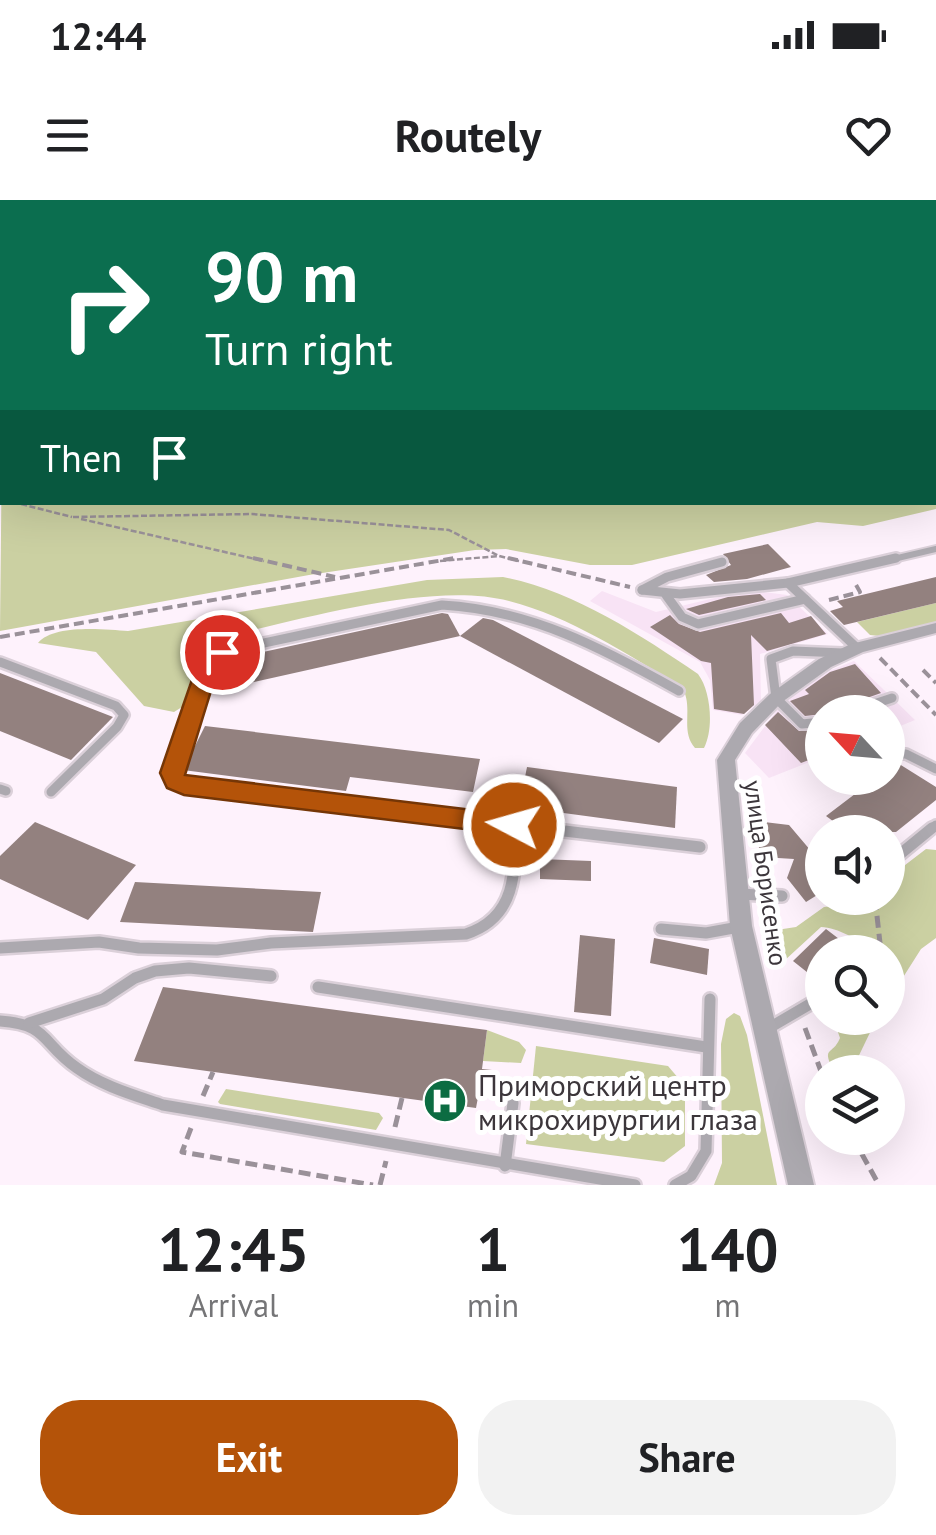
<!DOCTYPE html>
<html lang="en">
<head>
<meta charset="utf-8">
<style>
  body { margin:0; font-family:"PT Sans",sans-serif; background:#f2f2f2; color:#202124; height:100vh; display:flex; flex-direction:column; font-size:38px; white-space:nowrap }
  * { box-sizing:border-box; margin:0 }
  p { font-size:32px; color:#757577 }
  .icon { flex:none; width:55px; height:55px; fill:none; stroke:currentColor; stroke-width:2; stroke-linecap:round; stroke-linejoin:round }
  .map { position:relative; height:985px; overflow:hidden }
  .panel { display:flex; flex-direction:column; background:#fff; flex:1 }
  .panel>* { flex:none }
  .banner { position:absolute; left:0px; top:0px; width:938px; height:305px; box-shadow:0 10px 40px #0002; background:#0b6e4f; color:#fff; overflow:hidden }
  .needle { width:65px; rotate:296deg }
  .tools { position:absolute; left:805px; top:495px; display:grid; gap:20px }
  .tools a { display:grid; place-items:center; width:100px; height:100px; border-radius:50%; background:#fff; box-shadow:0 10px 40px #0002; font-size:50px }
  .pin { position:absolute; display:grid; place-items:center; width:85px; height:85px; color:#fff; margin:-42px; border:5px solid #fff; border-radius:50%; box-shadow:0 2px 10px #0007 }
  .me { position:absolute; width:110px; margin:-55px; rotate:276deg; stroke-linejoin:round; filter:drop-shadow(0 0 8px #0008) }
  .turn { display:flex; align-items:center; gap:35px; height:210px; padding:0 40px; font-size:45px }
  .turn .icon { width:130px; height:130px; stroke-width:2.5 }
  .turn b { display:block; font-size:70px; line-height:85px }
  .then { display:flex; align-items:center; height:95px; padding:0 40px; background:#0003; gap:20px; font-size:38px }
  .eta { display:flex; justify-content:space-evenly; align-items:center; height:170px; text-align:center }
  .eta b { font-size:60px; font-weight:700; line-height:70px }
  .primary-button { display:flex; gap:20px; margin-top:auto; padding:20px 40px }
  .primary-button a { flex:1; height:115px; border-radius:40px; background:#b45309; color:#fff; font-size:40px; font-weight:700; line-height:115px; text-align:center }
  .primary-button a+a { background:#f2f2f2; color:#202124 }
  .status { display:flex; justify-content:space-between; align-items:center; height:70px; padding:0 50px; background:#fff; direction:ltr }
  .status svg { height:28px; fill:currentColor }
  header { display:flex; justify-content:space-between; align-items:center; height:130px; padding:0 40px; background:#fff; font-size:45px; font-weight:700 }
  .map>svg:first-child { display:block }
  .built { fill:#f8e3f5 }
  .green { fill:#cbd0a2 }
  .building { fill:#93817f }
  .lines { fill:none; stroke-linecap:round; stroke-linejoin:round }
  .lane-far3-casing { stroke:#dbd0d9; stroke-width:8 }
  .lane-far2-casing { stroke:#dbd0d9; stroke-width:10 }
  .lane-far1-casing { stroke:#dbd0d9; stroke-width:14 }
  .lane-casing { stroke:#dbd0d9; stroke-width:16 }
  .street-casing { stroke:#dbd0d9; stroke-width:4 }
  .secondary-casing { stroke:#dbd0d9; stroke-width:5 }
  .highway-casing { stroke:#dbd0d9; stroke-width:5 }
  .path-far2 { stroke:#9a9199; stroke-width:2.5; stroke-dasharray:6 2.5; stroke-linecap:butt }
  .path-far1 { stroke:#9a9199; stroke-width:4; stroke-dasharray:10 5; stroke-linecap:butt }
  .path { stroke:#9a9199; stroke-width:5; stroke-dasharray:12 6; stroke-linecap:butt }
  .lane-far3 { stroke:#aca9af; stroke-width:5 }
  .lane-far2 { stroke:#aca9af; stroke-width:6 }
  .lane-far1 { stroke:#aca9af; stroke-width:9 }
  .lane { stroke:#aca9af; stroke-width:11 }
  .street { fill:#aca9af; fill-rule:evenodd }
  .secondary { fill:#88838d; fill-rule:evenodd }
  .highway { fill:#585260; fill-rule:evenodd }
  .route { fill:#b45309; stroke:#753606; stroke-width:2.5 }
  .labels { text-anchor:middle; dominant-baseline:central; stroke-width:10; stroke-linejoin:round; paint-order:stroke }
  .street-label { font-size:25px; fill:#3c363b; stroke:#fff }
  .near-poi-label { font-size:30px; fill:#3c363b; stroke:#fff; text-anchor:start }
</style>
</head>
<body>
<div class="status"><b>12:44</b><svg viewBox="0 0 49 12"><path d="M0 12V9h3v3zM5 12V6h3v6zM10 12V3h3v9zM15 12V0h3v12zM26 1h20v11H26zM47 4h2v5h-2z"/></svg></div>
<header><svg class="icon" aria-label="menu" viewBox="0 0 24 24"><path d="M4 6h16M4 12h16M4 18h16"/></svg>Routely<svg class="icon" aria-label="heart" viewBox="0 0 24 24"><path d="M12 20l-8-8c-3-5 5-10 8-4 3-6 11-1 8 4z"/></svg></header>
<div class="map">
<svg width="936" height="985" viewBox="0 0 936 985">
  <rect width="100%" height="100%" fill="#fef2fc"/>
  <g class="built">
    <path d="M748,390L787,395L828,434L760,454L761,501L742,515L713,510L710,480L700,462L590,401L602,391L656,412Z"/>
    <path d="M854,461L915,520L888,531V512H822V557L769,578L745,553L783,502L831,470Z"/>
  </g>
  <g class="green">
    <path d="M936,95V309L863,326L817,322L632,365H590L506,349L475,350L309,375L0,431L2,236V302H935Z"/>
    <path d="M503,377C574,391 639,434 698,474C711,491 714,529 704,548H695C679,530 695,506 681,486C626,454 571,417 509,401C429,380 295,422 213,439L201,447L182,507L174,512L144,506L96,452L38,443C53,424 104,429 128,431L427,380Z"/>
    <path d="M936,403V422L879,436L870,435L857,422Z"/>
    <path d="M926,649L936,650V738L921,749L888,801V752H871C859,739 838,728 821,727L784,761L773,757L767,733L770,731L796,727L824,707L884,700L896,672Z"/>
    <path d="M734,813L740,816L747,835L777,985H714L722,963L721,844L726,819Z"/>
    <path d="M833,818H877L851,872H834C821,845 832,857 840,838Z"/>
    <path d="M487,830L519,842L526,850L521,863L483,861Z"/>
    <path d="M536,846L668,866L685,886V946L664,962L526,944Z"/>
    <path d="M226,889L379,913L383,918L376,930L220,904L218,902Z"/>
  </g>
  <g class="building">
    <path d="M768,344L791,367L747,379L714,382L706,375L731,365L723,354Z"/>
    <path d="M936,377V403L844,425L830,411L843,407L837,401Z"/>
    <path d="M760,394L766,400L699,415L686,409L728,397Z"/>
    <path d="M442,413L448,414L460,436L227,488L221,464L226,460Z"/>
    <path d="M781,413L789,423L811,416L826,434L767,451L751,435L754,505L744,514L714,509L711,463L701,461L650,427L670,415L679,424L700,432Z"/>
    <path d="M483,418L493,420L683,519L659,543L460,436Z"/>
    <path d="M855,464L881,493L847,505L842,512L805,516L790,501L809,494L805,490L830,472Z"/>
    <path d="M0,473L113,517L71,560L0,531Z"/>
    <path d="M778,512L799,531L822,530V555L801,563L765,525Z"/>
    <path d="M205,526L480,559L473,592L350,577L346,591L183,570Z"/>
    <path d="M896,562L936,587V600L896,632H848L826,616L876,578H888V569Z"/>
    <path d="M527,567L677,587L675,628L519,607Z"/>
    <path d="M756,621L789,625L822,664V692L806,702L787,678L794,659L760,657Z"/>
    <path d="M35,622L136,665L88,720L0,679V656Z"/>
    <path d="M540,659L591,661V681L540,679Z"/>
    <path d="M135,682L321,692L313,732L120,722Z"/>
    <path d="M826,729L856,752H822V784L793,761Z"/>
    <path d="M580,735L615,739L611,816L574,812Z"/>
    <path d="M654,738L709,749L707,775L650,763Z"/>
    <path d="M163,787L487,830L482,869L492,870L489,894L479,892L476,908L134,861Z"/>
  </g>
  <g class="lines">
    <g class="lane-far3-casing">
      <g id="lane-far3">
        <path d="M893,0L897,1"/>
        <path d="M56,2L70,0"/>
        <path d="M325,2L335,0"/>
        <path d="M364,2L375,0"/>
      </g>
    </g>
    <g class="lane-far2-casing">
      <path id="lane-far2" d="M885,361L936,349"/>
    </g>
    <g class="lane-far1-casing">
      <g id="lane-far1">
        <path d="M642,390L680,394L788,383"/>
        <path d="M642,390L667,377L722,362"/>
        <path d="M666,395L682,417L698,424L805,399"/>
        <path d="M857,448L788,383L896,358"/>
        <path d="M0,462L116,506L124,515L117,527L51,592"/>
        <path d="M850,512L892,498"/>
        <path d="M822,522L802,524L776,498L771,459L793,451L843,453"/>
        <path d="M888,554H906L936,569"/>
        <path d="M0,589L6,591"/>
        <path d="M514,625L560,630"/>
        <path d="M514,630V625L184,586L172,573L210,462L222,452L442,405C531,410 602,448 679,491"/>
        <path d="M929,630L936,625"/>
      </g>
    </g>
    <g class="lane-casing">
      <g id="lane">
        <path d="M539,628L700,647"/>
        <path d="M888,664L932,628"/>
        <path d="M739,694L782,696"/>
        <path d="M661,729L706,733L739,727"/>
        <path d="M0,748L99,742L139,748L217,750L271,743L466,734C516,718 516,672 514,628"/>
        <path d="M318,787L706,847"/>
        <path d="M0,821C49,824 41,843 77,868C102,886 134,895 163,905L635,985"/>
        <path d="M29,823L103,799L135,778L155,771L189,768L271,776"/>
        <path d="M769,828L822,797"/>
        <path d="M505,966L513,903"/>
        <path d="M675,985L691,976L706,951L710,799"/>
      </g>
    </g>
    <g class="street-casing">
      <path id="street" d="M936,423V433L863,452L831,467L782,502L752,533L735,560L752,726L814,985H788L730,726L717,560L740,523L770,494L819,459L851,444Z"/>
    </g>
    <g class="secondary-casing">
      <rect id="secondary" x="0" y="66" width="2" height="8"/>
    </g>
    <g class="highway-casing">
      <g id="highway">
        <path d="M627,0H647L648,2H628Z"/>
        <path d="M687,0H707L708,2H688Z"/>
        <rect x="935" y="60" width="1" height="10"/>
      </g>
    </g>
    <g class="path-far2">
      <path d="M172,0L181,2"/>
      <path d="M211,0L217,2"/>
      <path d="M152,2L156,0"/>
      <path d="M242,2L247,0"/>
      <path d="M259,2L270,0"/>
      <path d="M498,2L504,0"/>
      <path d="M583,2L587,0"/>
      <path d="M13,302L72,317"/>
      <path d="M73,317L252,314L449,330L499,356"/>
      <path d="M81,319L264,361"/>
      <path d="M440,361L499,356L519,361"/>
    </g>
    <g class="path-far1">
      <path d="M253,358L335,377"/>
      <path d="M508,358L630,387"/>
      <path d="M829,400L860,392L855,383"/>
      <path d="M0,437L455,358"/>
      <path d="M880,458L936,515"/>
      <path d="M923,470L936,483"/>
    </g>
    <g class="path">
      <path d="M875,698L880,743L876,752"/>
      <path d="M805,828L822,874"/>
      <path d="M203,896L213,872"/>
      <path d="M395,927L402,898"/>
      <path d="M191,928L182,952L373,985"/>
      <path d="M853,938L879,985"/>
      <path d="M380,985L386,961"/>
    </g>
    <use href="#lane-far3" class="lane-far3"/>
    <use href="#lane-far2" class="lane-far2"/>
    <use href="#lane-far1" class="lane-far1"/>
    <use href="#lane" class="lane"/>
    <use href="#street" class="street"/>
    <use href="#secondary" class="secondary"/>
    <use href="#highway" class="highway"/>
  </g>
  <path class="route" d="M222,445L233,452L219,465L185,575L514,615L523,618L526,625L523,632L514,635L184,595L167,588L160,573L198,462Z"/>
  <defs>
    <g id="hospital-disc" transform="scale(2.25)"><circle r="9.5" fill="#0c6c42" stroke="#fff"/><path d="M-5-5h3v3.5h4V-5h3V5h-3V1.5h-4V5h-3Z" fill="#fff"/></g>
  </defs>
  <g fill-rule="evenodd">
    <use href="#hospital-disc" x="445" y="901"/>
  </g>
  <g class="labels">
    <g class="street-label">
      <text transform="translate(766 673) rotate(82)">улица Борисенко</text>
    </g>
    <g class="near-poi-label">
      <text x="478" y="884">Приморский центр<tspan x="478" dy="34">микрохирургии глаза</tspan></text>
    </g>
  </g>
</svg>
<div class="tools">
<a><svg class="needle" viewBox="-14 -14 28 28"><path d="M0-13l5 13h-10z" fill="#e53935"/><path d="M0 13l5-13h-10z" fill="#757577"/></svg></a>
<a><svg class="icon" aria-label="sound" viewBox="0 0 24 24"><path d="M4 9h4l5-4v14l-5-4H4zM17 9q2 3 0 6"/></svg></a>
<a><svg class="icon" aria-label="search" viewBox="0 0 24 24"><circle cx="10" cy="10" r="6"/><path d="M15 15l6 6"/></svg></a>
<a><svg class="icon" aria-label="layers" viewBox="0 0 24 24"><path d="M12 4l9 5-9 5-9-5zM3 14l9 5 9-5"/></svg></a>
</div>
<div class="pin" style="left:222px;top:452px;background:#d93025"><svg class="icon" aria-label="arrive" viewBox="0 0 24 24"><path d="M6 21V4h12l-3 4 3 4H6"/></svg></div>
<svg class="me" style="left:514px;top:625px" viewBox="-20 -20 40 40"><circle r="17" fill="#b45309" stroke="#fff" stroke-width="3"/><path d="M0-11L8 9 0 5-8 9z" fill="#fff"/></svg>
<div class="banner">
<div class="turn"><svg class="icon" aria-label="right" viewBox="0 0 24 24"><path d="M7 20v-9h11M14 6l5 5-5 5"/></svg><div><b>90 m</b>Turn right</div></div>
<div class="then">Then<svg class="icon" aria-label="arrive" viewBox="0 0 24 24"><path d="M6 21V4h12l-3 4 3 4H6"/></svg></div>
</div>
</div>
<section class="panel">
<div class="eta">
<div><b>12:45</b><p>Arrival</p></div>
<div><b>1</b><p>min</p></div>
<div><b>140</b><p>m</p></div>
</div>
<div class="primary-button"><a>Exit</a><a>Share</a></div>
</section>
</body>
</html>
